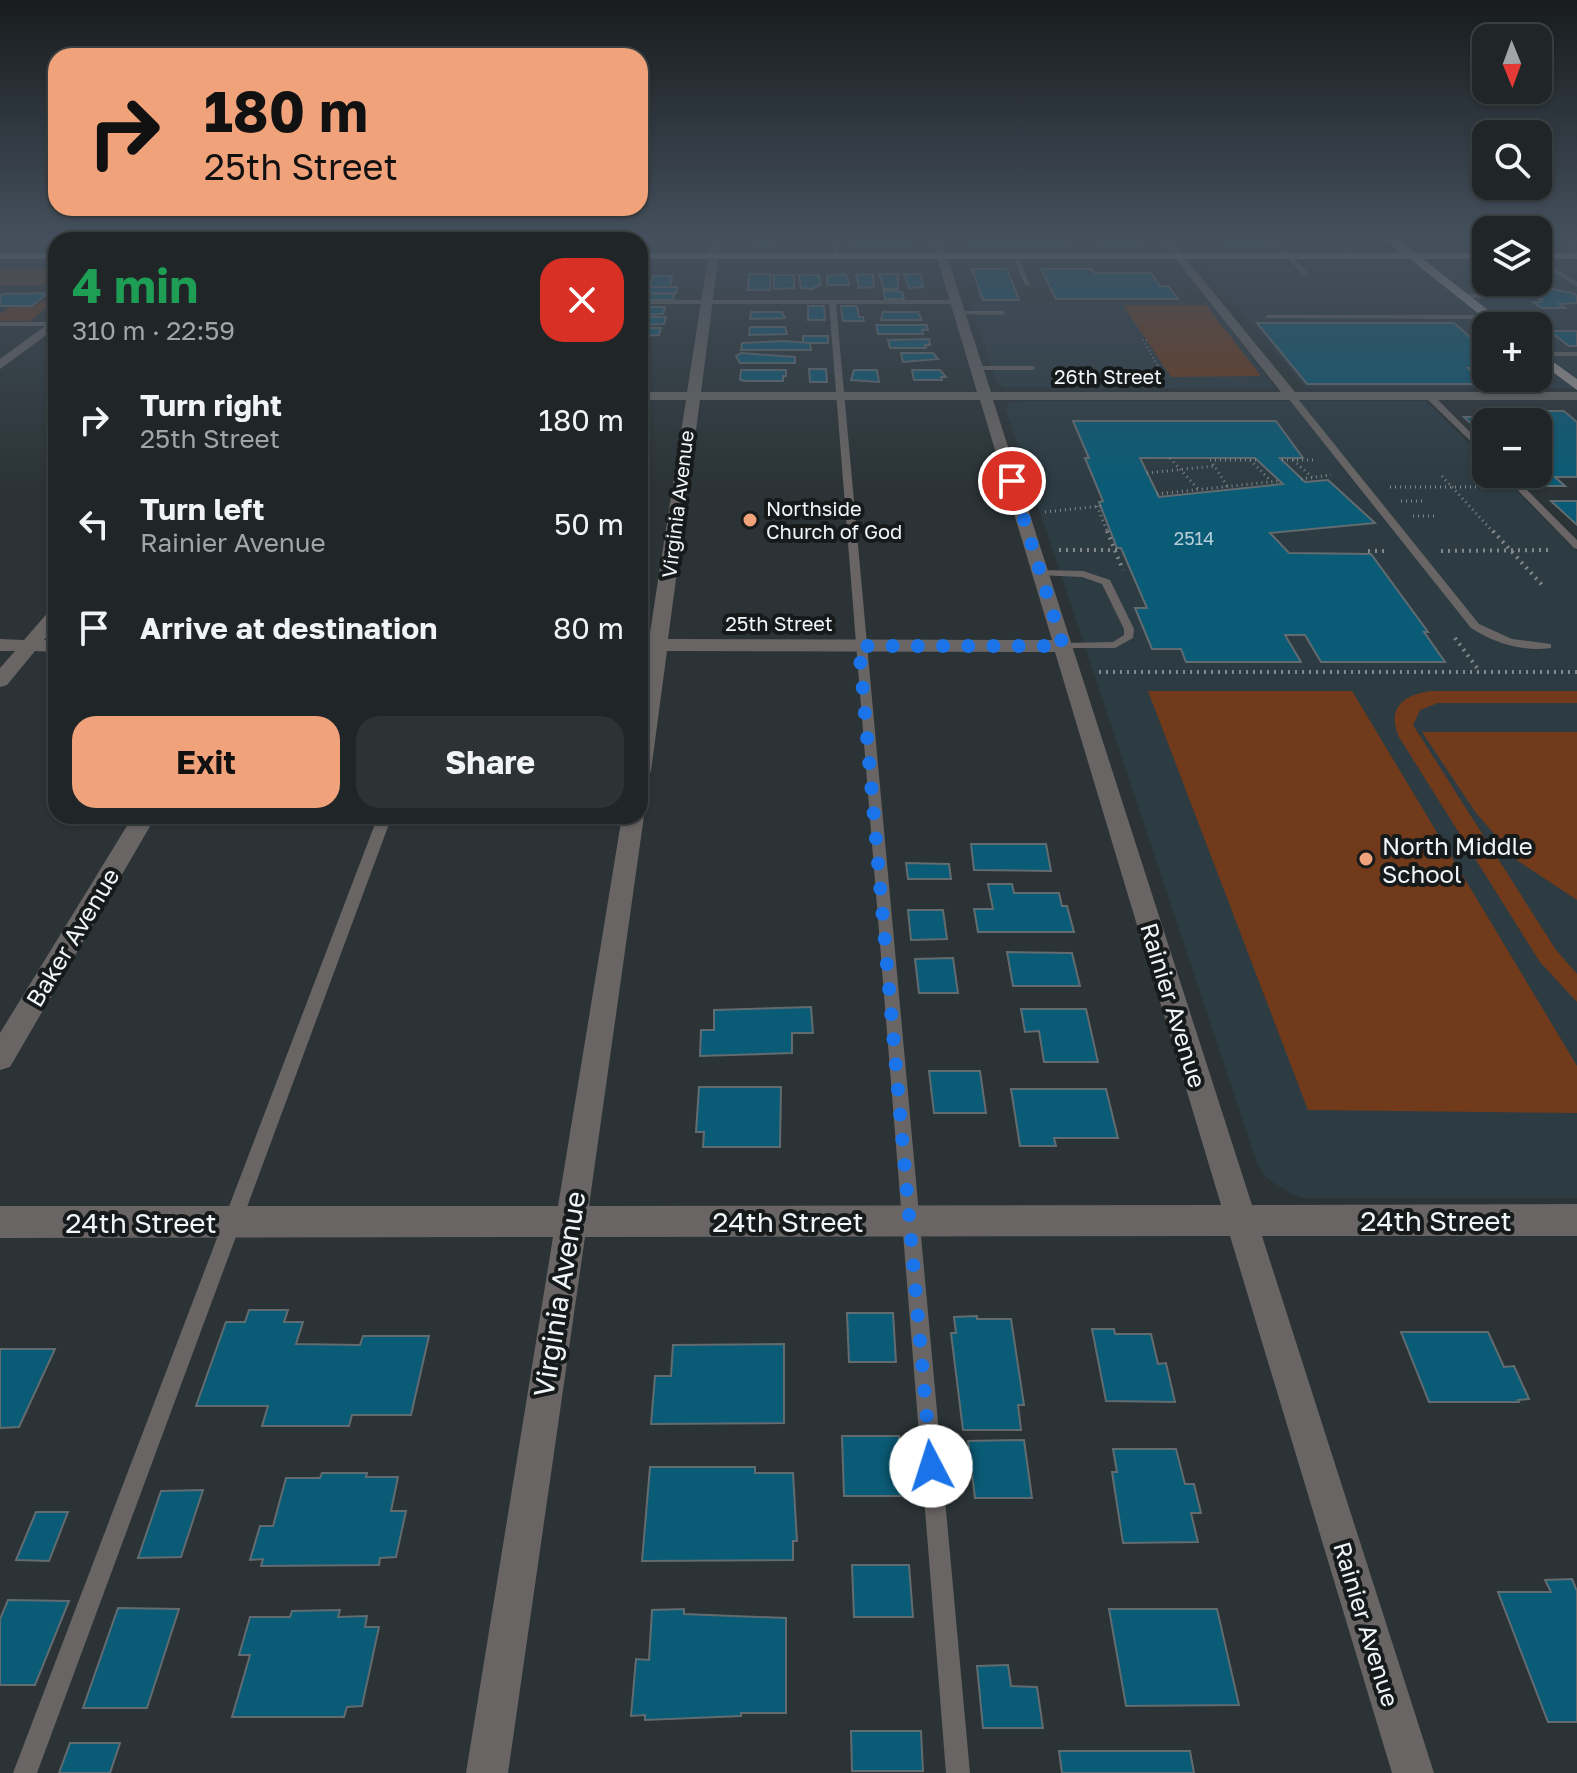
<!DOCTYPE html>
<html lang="en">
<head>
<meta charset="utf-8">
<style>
  body { margin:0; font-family:"Golos Text",sans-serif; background:#2d3234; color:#f1f3f6; height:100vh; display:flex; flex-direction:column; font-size:30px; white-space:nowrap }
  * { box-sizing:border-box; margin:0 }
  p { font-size:26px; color:#a2a5a8 }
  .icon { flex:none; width:44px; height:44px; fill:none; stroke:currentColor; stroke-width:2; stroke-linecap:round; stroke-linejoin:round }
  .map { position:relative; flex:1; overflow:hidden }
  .details { position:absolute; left:48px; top:232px; width:600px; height:592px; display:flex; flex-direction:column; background:#202628; border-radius:24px; box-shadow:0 2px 6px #0004,0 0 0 2px #3d4345 }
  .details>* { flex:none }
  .top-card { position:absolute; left:48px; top:48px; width:600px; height:168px; border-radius:24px; box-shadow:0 2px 6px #0004,0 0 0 2px #3d4345; background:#f0a27a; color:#111; overflow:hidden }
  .needle { width:52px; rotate:179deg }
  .tools { position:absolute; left:1472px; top:24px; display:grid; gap:16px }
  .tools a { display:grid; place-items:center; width:80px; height:80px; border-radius:16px; background:#202628; box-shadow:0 2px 6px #0004,0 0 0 2px #3d4345; font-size:40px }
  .pin { position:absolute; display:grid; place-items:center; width:68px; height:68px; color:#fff; margin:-34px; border:4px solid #fff; border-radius:50%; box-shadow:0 2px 8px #0007 }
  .me { position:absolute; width:88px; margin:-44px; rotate:355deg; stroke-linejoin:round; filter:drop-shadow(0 0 6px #0008) }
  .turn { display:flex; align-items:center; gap:28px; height:168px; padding:0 24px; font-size:36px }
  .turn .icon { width:104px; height:104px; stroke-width:2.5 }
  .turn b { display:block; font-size:56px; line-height:68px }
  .round { display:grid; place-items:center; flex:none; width:84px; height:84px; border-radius:24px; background:#2d3234 }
  .head { display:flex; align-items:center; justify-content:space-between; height:136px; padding:0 24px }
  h1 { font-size:48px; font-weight:700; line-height:60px; color:#1e9e55 }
  .cta { display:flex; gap:16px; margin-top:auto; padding:16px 24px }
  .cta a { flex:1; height:92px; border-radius:24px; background:#f0a27a; color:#111; font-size:32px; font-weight:700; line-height:92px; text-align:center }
  .cta a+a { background:#2d3234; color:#f1f3f6 }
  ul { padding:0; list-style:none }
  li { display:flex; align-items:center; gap:24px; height:104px; padding:0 24px }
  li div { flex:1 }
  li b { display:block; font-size:30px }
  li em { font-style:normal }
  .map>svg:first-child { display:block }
  .built { fill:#2d3c43; fill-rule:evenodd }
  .green { fill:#713a1a }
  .building { fill:#0a5b76; stroke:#626b6f; stroke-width:2; fill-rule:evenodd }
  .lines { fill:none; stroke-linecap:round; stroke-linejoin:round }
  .path-far2 { stroke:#81878a; stroke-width:2; stroke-dasharray:1 3; stroke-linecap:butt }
  .path-far1 { stroke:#81878a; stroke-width:3; stroke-dasharray:1 4; stroke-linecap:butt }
  .path { stroke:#81878a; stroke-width:4; stroke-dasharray:2 5; stroke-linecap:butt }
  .lane { fill:#696564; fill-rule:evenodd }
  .street { fill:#696564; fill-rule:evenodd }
  .secondary { stroke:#89827f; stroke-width:24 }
  .primary { fill:#a09895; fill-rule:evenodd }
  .route { stroke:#1a73e8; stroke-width:14; stroke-dasharray:0 25.2 }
  .poi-dot { fill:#f0a27a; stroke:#161a1b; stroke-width:3 }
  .labels { text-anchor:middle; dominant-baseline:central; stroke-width:8; stroke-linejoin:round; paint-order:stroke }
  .far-number-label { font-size:18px; fill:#b6ced8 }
  .far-street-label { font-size:20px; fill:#f0f5f8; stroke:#161a1b }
  .far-poi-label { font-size:20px; fill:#f0f5f8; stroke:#161a1b; text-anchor:start }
  .poi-label { font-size:24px; fill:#f0f5f8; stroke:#161a1b; text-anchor:start }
  .street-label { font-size:24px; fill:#f0f5f8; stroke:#161a1b }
  .near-street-label { font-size:28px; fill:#f0f5f8; stroke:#161a1b }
</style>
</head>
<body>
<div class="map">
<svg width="1577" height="1773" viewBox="0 0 1577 1773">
  <rect width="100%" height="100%" fill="#2b3336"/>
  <g class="built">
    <path d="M1218,238H1486V245L1226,246Z"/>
    <path d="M1486,264V282H1538V264H1577V388H1305L1204,266ZM1486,326H1538V378H1486Z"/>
    <path d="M1209,302L1275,387L1273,389L1004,387L997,382L970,303Z"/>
    <path d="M1024,401H1426L1486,460V474H1500L1577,552V1198H1303L1289,1193L1266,1177L1258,1166L1006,410L1008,403Z"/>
  </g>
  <g class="green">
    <path d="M0,269H56V276L43,285H0Z"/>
    <path d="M44,301H55L30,321H0V314L10,307H33Z"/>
    <path d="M1123,305H1206L1261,376L1171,377Z"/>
    <path d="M1148,691H1352L1577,1066V1113L1308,1110Z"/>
    <path d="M1432,691H1577V703H1438L1420,710L1413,725L1556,950L1577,974V1002L1540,962L1399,737C1386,708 1404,694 1432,691Z"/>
    <path d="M1422,732H1577V900L1518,861L1476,813Z"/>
  </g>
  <g class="building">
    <rect x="755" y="238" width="18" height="8"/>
    <path d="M850,238H883L884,245H851Z"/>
    <path d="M883,238H913L915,245H884Z"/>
    <path d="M967,238H1066L1070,245H969Z"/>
    <path d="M1097,238H1135L1141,246H1102Z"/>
    <path d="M1218,238H1264L1271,245H1225Z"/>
    <path d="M972,269H1007L1019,300H983Z"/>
    <path d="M1041,269H1091L1094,273H1151L1160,286H1168L1178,299H1056Z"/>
    <path d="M749,274H771L770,290H748Z"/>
    <path d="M842,274L847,276L849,285H827V276Z"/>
    <path d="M873,274L874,287L859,288L856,275Z"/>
    <path d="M879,274H898V289H884Z"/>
    <path d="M904,274H921L923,287L909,288Z"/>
    <path d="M774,275H794V288L774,289Z"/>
    <path d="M799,275H819L820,285L812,289L801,288Z"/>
    <path d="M653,276H672L670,287H650Z"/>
    <path d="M649,287H677L676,293H647Z"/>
    <path d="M1552,289L1572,293L1577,296V303L1559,304L1565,308H1542L1533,302H1540L1543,300L1539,299L1543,296L1540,295Z"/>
    <path d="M883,290L902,292L904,299H885Z"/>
    <path d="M48,293L32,306H0V296L3,294Z"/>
    <path d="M645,294H674L673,300H644Z"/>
    <path d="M808,306H824L825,320H808Z"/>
    <path d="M841,306H857L859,317H863L864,321H843Z"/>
    <path d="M640,307H665L663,314L640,315Z"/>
    <path d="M751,312H782L785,318L750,319Z"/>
    <path d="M883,312H918L922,320H881Z"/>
    <path d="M640,317H666L664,324L640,325Z"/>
    <path d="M1257,323H1454L1486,351V368H1468L1486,384H1307Z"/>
    <path d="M876,325H927L928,330H922L923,334H878Z"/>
    <path d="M750,327H785L787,334L749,335Z"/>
    <path d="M640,328H661L659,335L640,336Z"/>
    <path d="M1549,331H1577V346H1569Z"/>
    <rect x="803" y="336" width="25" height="7"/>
    <path d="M929,339L930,345H925L926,348H890L888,340Z"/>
    <path d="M783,341L810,343L811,350H741L742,343Z"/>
    <path d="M741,353L795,357V363H740L736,356Z"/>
    <path d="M901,353H933L938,359L903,362Z"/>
    <path d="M809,369H826L827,382H810Z"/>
    <path d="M741,370H786V376H783V381H746L740,380Z"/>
    <path d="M854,370H877L879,382L851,380Z"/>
    <path d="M912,370H940L946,377H941L942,380H914Z"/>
    <path d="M1482,411H1564L1577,422V477H1555L1565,486H1536L1523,474H1538V422H1486V438L1464,417H1488Z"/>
    <path d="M1073,421H1276L1303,458H1280L1305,482L1328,480L1375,523L1270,533L1289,553L1371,554L1428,632H1424L1445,662H1321L1305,635H1285L1301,662H1186L1181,649H1152L1135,608H1147L1121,548H1117L1099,502L1103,501L1085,458H1089ZM1140,458H1255L1283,484L1159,497Z"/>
    <path d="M1551,501H1577V525Z"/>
    <path d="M971,844H1046L1051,871L974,870Z"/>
    <path d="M906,863L949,864L951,879H908Z"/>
    <path d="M988,884H1012L1014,893H1059L1062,906H1067L1074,932H978L974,909H993Z"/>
    <path d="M908,910H943L947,939L911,940Z"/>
    <path d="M1007,952L1072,953L1080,986H1013Z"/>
    <path d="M953,958L958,993H919L915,959Z"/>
    <path d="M811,1007L813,1033H792V1053L700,1056L701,1030H714V1010Z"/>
    <path d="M1021,1009H1086L1098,1062H1044L1039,1031L1025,1032Z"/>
    <path d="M929,1071H980L986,1113H934Z"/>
    <path d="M699,1087H781L780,1147H703L704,1132H696Z"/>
    <path d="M1011,1089H1106L1118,1138H1054L1056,1146H1020Z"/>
    <path d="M249,1310H288L284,1322H303L296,1344L360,1345L363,1336H429L411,1415H352L349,1426H262L268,1406H196L226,1322H245Z"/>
    <path d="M847,1313H893L896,1362H849Z"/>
    <path d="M977,1316V1319H1011L1024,1405H1018L1021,1430H963L951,1333H956L954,1317Z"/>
    <path d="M1092,1329H1114L1115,1334H1151L1158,1364L1166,1363L1175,1402L1106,1401Z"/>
    <path d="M1401,1332H1488L1504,1367L1514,1366L1529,1399L1518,1400L1519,1402H1429Z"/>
    <path d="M784,1344V1423L651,1424L655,1376H671L673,1345Z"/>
    <path d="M0,1349H55L19,1427L0,1428Z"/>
    <path d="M842,1436H899L903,1496H844Z"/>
    <path d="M1024,1440L1032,1498H975L968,1441Z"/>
    <path d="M1113,1449H1176L1185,1484H1194L1201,1513H1191L1198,1542L1123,1543L1112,1472H1117Z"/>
    <path d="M650,1467H755V1473H793L797,1541H793V1560L642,1561Z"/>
    <path d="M322,1473H367L366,1477H398L391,1511H406L396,1557L380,1558L379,1565L261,1566L263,1559L250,1560L260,1526H273L286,1478H320Z"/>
    <path d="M203,1490L181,1557L138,1558L161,1491Z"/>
    <path d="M36,1512H68L49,1561L16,1560Z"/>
    <path d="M852,1565H909L913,1617H854Z"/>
    <path d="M1572,1579L1577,1591V1722H1548L1498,1592H1551L1545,1580Z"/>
    <path d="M8,1600L69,1601L35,1685H0V1619Z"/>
    <path d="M118,1608L179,1609L147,1708H83Z"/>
    <path d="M684,1609V1614L786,1618V1713H741V1716L645,1720V1715L631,1716L636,1659L649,1660L652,1610Z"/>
    <path d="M1109,1609H1217L1239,1705L1126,1706Z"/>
    <path d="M340,1610L338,1617L367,1616L365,1627H379L362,1706L347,1707L344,1717H232L250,1655H239L250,1617H290L292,1611Z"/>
    <path d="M1008,1665L1011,1686L1037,1687L1043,1728H983L977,1666Z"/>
    <path d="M851,1731H921L923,1771H852Z"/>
    <path d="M70,1743H120L110,1773H59Z"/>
    <path d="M1059,1751H1190L1194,1773H1062Z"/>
  </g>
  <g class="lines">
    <path class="path-far2" d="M1147,340H1143L1159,368"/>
    <g class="path-far1">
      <path d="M1158,366L1165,378"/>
      <path d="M1170,458L1198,489"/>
      <path d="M1210,460H1257"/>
      <path d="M1250,460L1271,481"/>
      <path d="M1282,460H1315"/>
      <path d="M1293,460L1312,477"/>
      <path d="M1213,464L1227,486"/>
      <path d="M1147,473L1214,466"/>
      <path d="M1442,476L1494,533"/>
      <path d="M1301,479L1331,475"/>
      <path d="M1390,487H1488"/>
      <path d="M1157,494L1279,481"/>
      <path d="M1401,501H1424"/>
      <path d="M1097,506L1108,533"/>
      <path d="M1045,512L1101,506"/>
      <path d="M1413,516H1436"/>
    </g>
    <g class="path">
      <path d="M1107,531L1123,570"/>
      <path d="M1493,531L1543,586"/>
      <path d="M1059,550H1122"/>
      <path d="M1368,551H1387"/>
      <path d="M1441,551L1548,550"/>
      <path d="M1455,638L1480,672"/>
      <path d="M1099,672H1577"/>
    </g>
    <g class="lane">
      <path d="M832,238H838V257L833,256Z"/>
      <path d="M1267,238H1273L1308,273V275H1304Z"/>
      <path d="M1565,244H1569L1577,249V254L1565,246Z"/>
      <path d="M1340,245H1344L1355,257H1351Z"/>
      <path d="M1016,254L1019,256L1030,286L1025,285L1013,256Z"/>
      <path d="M1538,257L1577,282V287L1538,262Z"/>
      <path d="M1539,281L1541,284L1525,298H1463L1460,296L1463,294H1523Z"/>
      <path d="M640,300H956L959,302L956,304H836L970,1773H946L829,304H640Z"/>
      <path d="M959,311H1002L1005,313L1002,315L957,314Z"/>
      <path d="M1267,315H1490L1493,317L1490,319L1265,318Z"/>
      <path d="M1495,319H1537L1540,321L1537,323L1493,322Z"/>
      <path d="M0,322H54L56,326H0Z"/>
      <rect x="1538" y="352" width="39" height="4"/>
      <path d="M977,366H1032L1036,368L1032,370H974L973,368Z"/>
      <path d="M1288,394H1294L1479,624L1512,639L1551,644V648C1523,652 1494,643 1471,628L1288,398Z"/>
      <path d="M1426,394H1432L1486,448V456L1426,398Z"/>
      <path d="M1502,474H1511L1577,540V549L1574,548Z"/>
      <path d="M1040,570L1083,571L1110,580L1134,629L1133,638L1115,648H1059V644L1063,643L1113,642L1124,635V629L1102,584L1082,577L1036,575V571Z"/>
      <path d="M378,816H392L37,1773H13Z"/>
    </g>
    <g class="street">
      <path d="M711,238H721L701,392H977L931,238H941L991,392H1281L1159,238H1169L1295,392H1577V400H993L1252,1205L1577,1204V1236H1262L1434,1773H1392L1230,1236L585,1237L508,1773H466L553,1237L0,1238V1206H558L622,816H640V810L644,816L589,1206L1221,1205L1055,652L667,651L651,771L648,776L640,779V701L648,651H640V639H649L686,400H640V392H687ZM700,400H980L1052,640L668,639Z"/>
      <path d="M56,318V328L0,369V359Z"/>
      <path d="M56,609V626L44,640H56V652L35,651L7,685L0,687V668L15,651H0V639L24,640L50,610Z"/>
      <path d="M133,816H156L10,1067L0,1070V1033Z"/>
    </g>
    <path class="secondary" d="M162,240L165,238"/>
    <g class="primary">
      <path d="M1384,238H1395L1415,253H1486V259H1423L1508,326H1494L1410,259H640V253H1401Z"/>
      <rect x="0" y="253" width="56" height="6"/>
      <rect x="1538" y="253" width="39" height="6"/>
      <path d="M1538,351L1577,379V390L1538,361Z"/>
    </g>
  </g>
  <linearGradient id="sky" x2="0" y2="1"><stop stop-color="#181c1e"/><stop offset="0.49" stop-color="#44505d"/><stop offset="1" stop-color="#44505d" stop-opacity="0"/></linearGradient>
  <rect width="1577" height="486" fill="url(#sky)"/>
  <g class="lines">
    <path class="route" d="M931,1466L859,646H1063L1012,481"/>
  </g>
  <g class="poi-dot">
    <circle cx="750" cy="520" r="8"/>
    <circle cx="1366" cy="859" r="8"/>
  </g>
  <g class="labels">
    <g class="far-number-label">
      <text x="1194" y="538">2514</text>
    </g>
    <g class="far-street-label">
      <text x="1108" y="376">26th Street</text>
      <text transform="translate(677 504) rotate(-83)">Virginia Avenue</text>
      <text x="779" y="623">25th Street</text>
    </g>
    <g class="far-poi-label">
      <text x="766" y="508">Northside<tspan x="766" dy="23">Church of God</tspan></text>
    </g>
    <g class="poi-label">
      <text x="1382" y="845">North Middle<tspan x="1382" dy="28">School</tspan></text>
    </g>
    <g class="street-label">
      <text transform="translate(72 937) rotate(-59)">Baker Avenue</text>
      <text transform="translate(1174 1005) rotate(73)">Rainier Avenue</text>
      <text transform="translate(1367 1624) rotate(73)">Rainier Avenue</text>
    </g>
    <g class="near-street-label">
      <text x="1436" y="1220">24th Street</text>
      <text x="788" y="1221">24th Street</text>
      <text x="141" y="1222">24th Street</text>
      <text transform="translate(559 1294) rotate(-81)">Virginia Avenue</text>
    </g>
  </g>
</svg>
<div class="tools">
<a><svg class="needle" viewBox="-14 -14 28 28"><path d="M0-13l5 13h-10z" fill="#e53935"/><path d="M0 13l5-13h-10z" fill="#a2a5a8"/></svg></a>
<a><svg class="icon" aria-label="search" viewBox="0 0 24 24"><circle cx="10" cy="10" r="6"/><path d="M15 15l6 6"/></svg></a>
<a><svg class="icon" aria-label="layers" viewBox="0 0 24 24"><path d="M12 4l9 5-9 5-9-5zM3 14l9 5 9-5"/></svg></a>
<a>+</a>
<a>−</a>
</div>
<div class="pin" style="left:1012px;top:481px;background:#d93025"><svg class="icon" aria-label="arrive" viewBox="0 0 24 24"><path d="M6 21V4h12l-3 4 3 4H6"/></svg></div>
<svg class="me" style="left:931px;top:1466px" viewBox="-20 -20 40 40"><circle r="19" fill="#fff"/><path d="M0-13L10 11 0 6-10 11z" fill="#1a73e8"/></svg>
<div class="top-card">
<div class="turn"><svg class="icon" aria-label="right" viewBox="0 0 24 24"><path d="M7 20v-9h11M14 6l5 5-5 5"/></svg><div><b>180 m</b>25th Street</div></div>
</div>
<section class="details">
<div class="head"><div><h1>4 min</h1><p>310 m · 22:59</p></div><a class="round" style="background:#d93025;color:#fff"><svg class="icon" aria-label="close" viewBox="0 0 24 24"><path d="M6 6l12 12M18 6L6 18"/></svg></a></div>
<ul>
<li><svg class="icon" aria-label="right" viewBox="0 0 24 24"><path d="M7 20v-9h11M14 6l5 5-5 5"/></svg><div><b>Turn right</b><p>25th Street</p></div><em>180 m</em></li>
<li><svg class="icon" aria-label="left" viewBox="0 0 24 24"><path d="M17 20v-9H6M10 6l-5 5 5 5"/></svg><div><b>Turn left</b><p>Rainier Avenue</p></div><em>50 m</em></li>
<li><svg class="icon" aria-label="arrive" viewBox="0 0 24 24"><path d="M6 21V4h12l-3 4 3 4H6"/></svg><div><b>Arrive at destination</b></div><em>80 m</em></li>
</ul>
<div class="cta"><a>Exit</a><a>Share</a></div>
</section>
</div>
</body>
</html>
